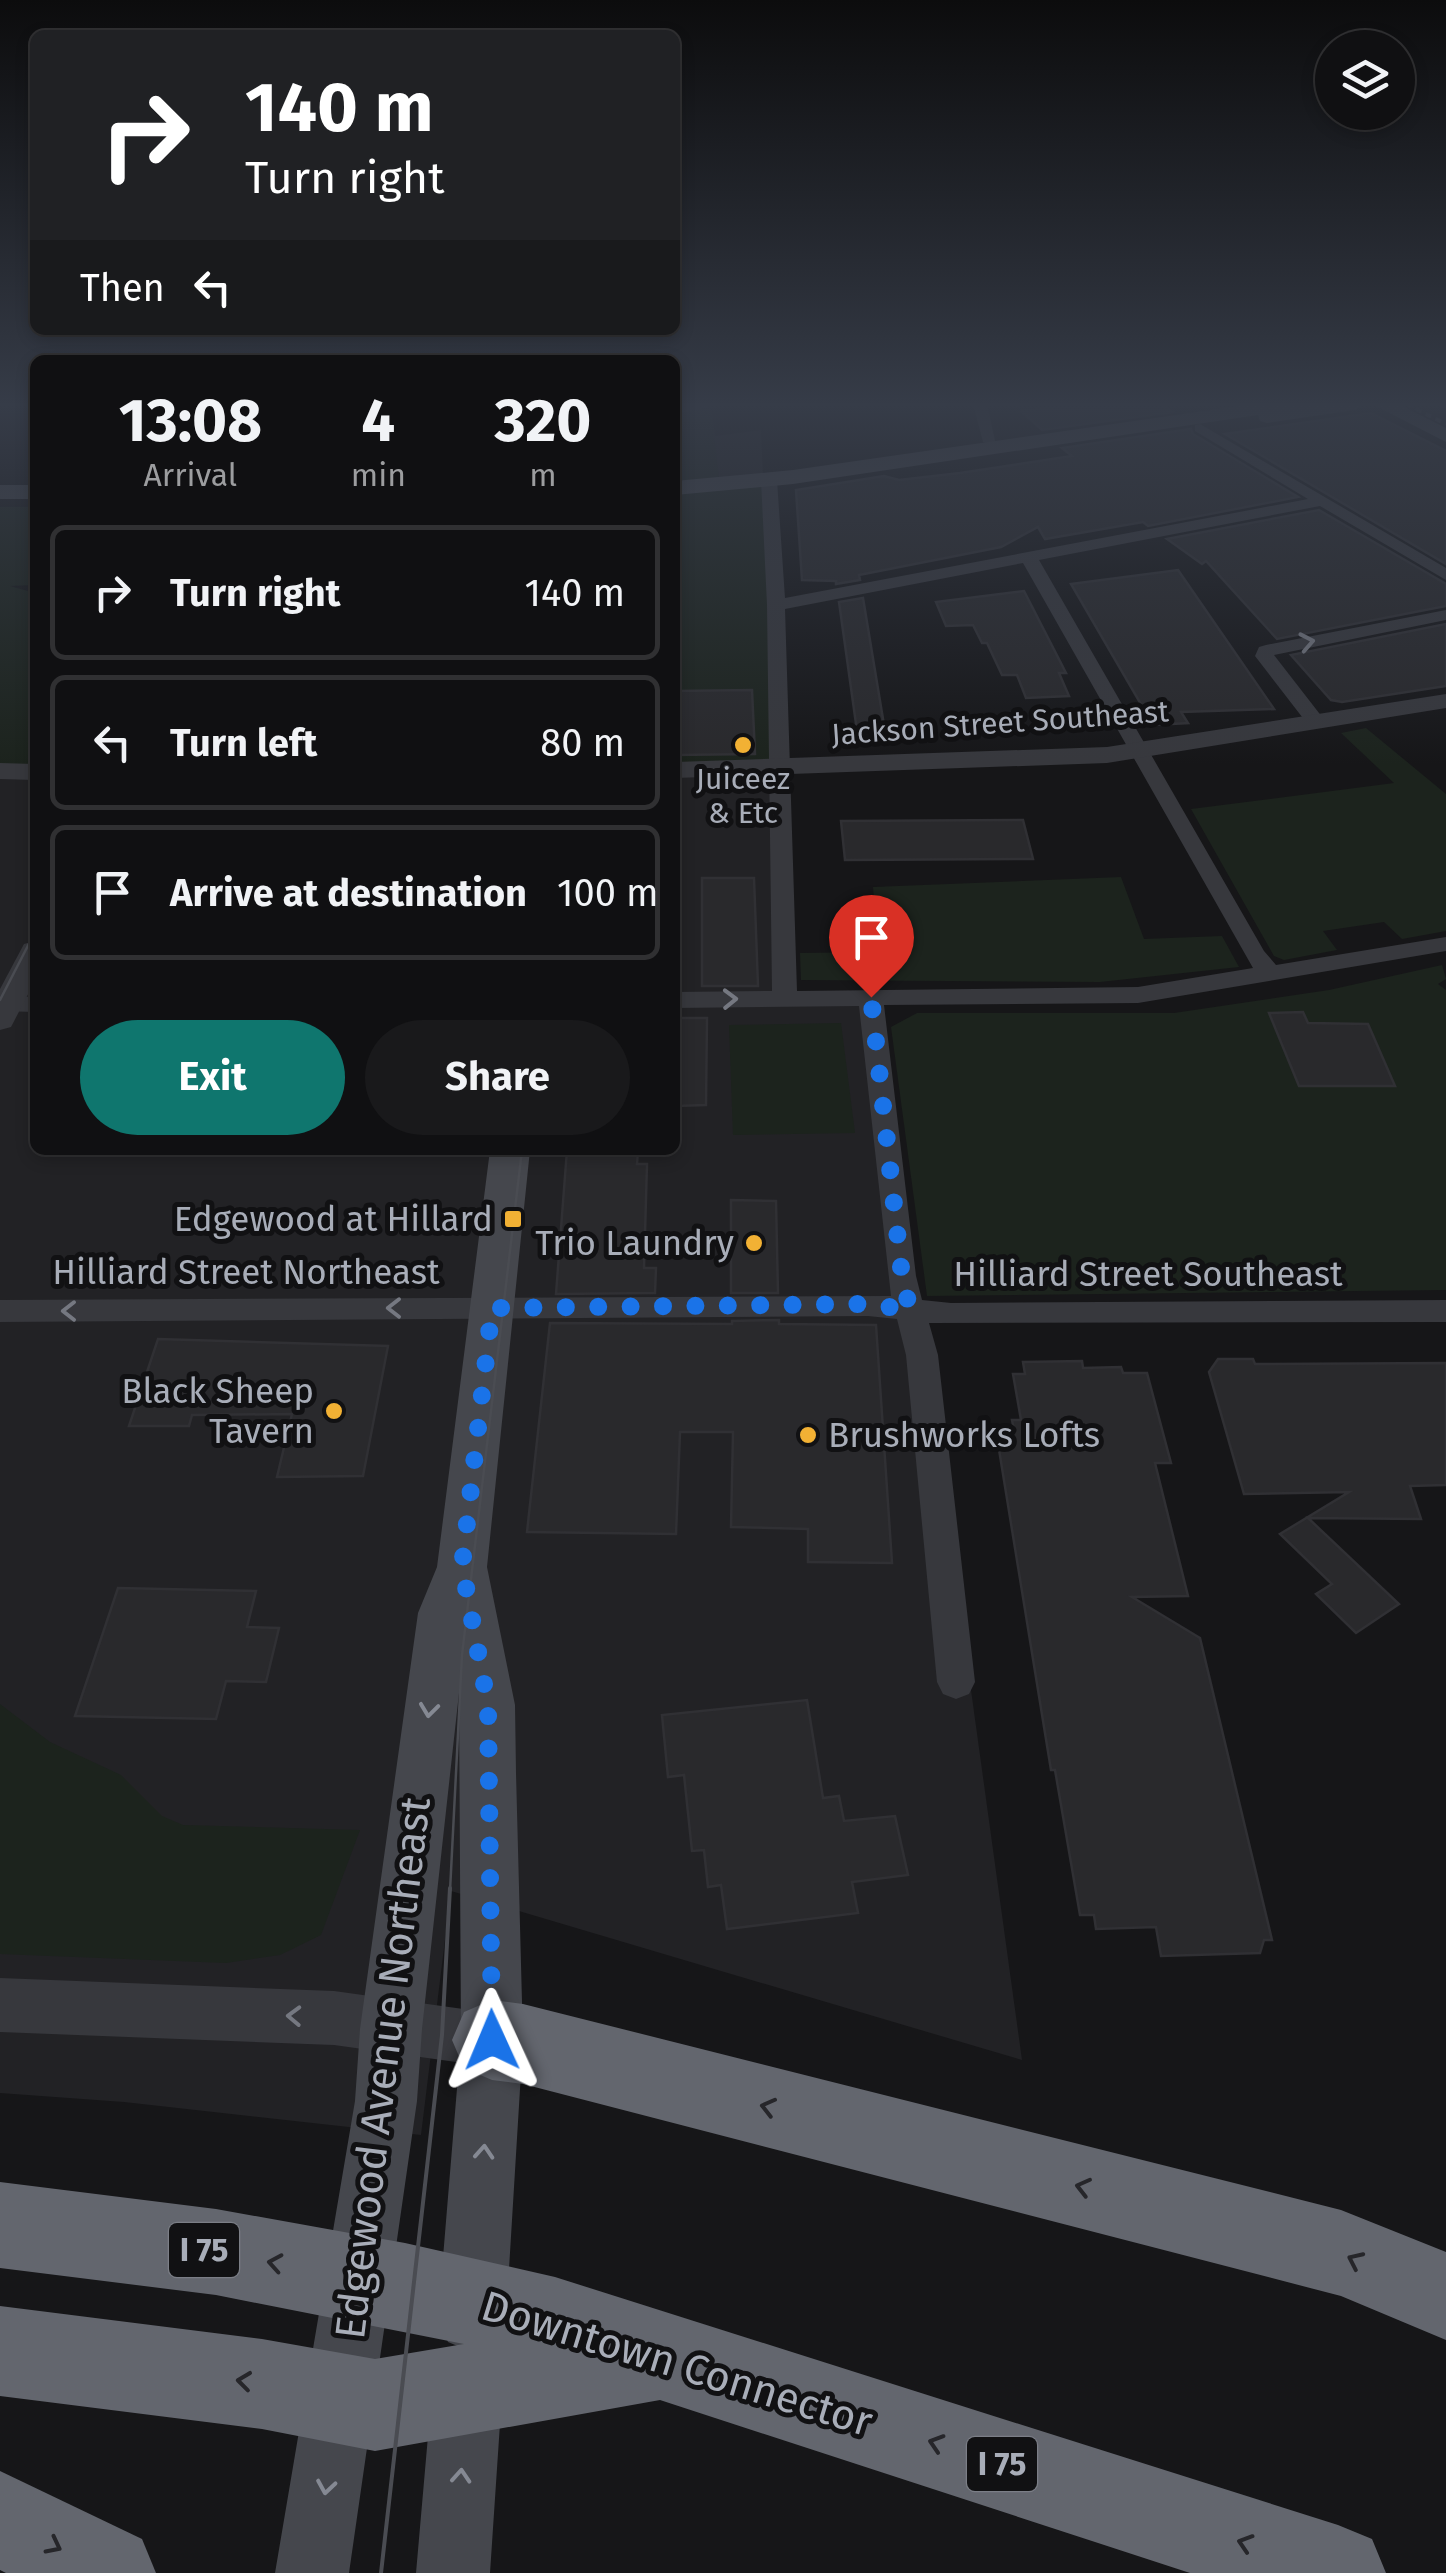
<!DOCTYPE html>
<html lang="en">
<head>
<meta charset="utf-8">
<style>
  body { margin:0; font-family:"Fira Sans",sans-serif; background:#19191b; color:#f1f3f6; height:100vh; display:flex; flex-direction:column; font-size:38px; white-space:nowrap }
  * { box-sizing:border-box; margin:0 }
  p { font-size:32px; color:#9c9d9f }
  .icon { flex:none; width:55px; height:55px; fill:none; stroke:currentColor; stroke-width:2; stroke-linecap:round; stroke-linejoin:round }
  .map { position:relative; flex:1; overflow:hidden }
  .sheet { position:absolute; left:30px; top:355px; width:650px; height:800px; display:flex; flex-direction:column; background:#101012; border-radius:15px; box-shadow:0 5px 15px #0003,0 0 0 2px #303032 }
  .sheet>* { flex:none }
  .banner { position:absolute; left:30px; top:30px; width:650px; height:305px; border-radius:15px; box-shadow:0 5px 15px #0003,0 0 0 2px #303032; background:#202124; color:#fff; overflow:hidden }
  .controls { position:absolute; left:1315px; top:30px; display:grid; gap:20px }
  .controls a { display:grid; place-items:center; width:100px; height:100px; border-radius:50%; background:#101012; box-shadow:0 5px 15px #0003,0 0 0 2px #303032; font-size:50px }
  .pin { position:absolute; display:grid; place-items:center; width:85px; height:85px; color:#fff; margin:-102px -42px; border-radius:50% 50% 50% 0; rotate:-45deg; box-shadow:0 0 10px #0007 }
  .pin .icon { rotate:45deg }
  .me { position:absolute; width:110px; margin:-55px; rotate:359deg; stroke-linejoin:round; filter:drop-shadow(0 0 8px #0008) }
  .turn { display:flex; align-items:center; gap:35px; height:210px; padding:0 50px; font-size:45px }
  .turn .icon { width:130px; height:130px; stroke-width:2.5 }
  .turn b { display:block; font-size:70px; line-height:85px }
  .then { display:flex; align-items:center; height:95px; padding:0 50px; background:#0003; gap:20px; font-size:38px }
  .eta { display:flex; justify-content:space-evenly; align-items:center; height:170px; text-align:center }
  .eta b { font-size:60px; font-weight:700; line-height:70px }
  .primary-button { display:flex; gap:20px; margin-top:auto; padding:20px 50px }
  .primary-button a { flex:1; height:115px; border-radius:60px; background:#0f766e; color:#fff; font-size:40px; font-weight:700; line-height:115px; text-align:center }
  .primary-button a+a { background:#19191b; color:#f1f3f6 }
  ul { padding:0; list-style:none }
  li { display:flex; align-items:center; gap:30px; height:135px; margin:0 20px 15px; padding:0 30px; border:5px solid #303032; border-radius:15px }
  li div { flex:1 }
  li b { display:block; font-size:38px }
  li em { font-style:normal }
  .map>svg:first-child { display:block }
  .built { fill:#222225 }
  .green { fill:#1c231d }
  .building { fill:#29292c; stroke:#303034; stroke-width:2.5 }
  .lines { fill:none; stroke-linecap:round; stroke-linejoin:round }
  .minor { fill:#37383d; fill-rule:evenodd }
  .tertiary { fill:#37383d; fill-rule:evenodd }
  .secondary { fill:#45474d; fill-rule:evenodd }
  .motorway { fill:#63666e; fill-rule:evenodd }
  .tram-far1 { stroke:#4a4c52; stroke-width:2.5 }
  .tram { stroke:#4a4c52; stroke-width:4 }
  .rail { stroke:#4a4c52; stroke-width:4; stroke-dasharray:6 5; stroke-linecap:butt }
  .oneway { stroke:#757881 }
  .oneway2 { stroke:#858993 }
  .oneway3 { stroke:#26262a }
  .route { stroke:#1a73e8; stroke-width:18; stroke-dasharray:0 32.4 }
  .poi-dot { fill:#f2b134; stroke:#111113; stroke-width:4 }
  .labels { text-anchor:middle; dominant-baseline:central; stroke-width:10; stroke-linejoin:round; paint-order:stroke }
  .far-street-label { font-size:30px; fill:#a8adb8; stroke:#111113 }
  .far-poi-label { font-size:30px; fill:#a8adb8; stroke:#111113 }
  .shield { fill:#111113; stroke:#7b7e86; stroke-width:2.5 }
  .shield-label { font-size:32px; font-weight:bold; fill:#a8adb8 }
  .poi-label { font-size:35px; fill:#a8adb8; stroke:#111113; text-anchor:end }
  .street-label { font-size:35px; fill:#a8adb8; stroke:#111113 }
  .near-street-label { font-size:42px; fill:#a8adb8; stroke:#111113 }
</style>
</head>
<body>
<div class="map">
<svg width="1446" height="2573" viewBox="0 0 1446 2573">
  <rect width="100%" height="100%" fill="#161618"/>
  <path class="built" d="M675,404H716L711,405L715,436L761,430L785,998L871,997L920,1320L1022,2060L451,1891L421,2135L124,2102L0,2093V775H35V1150H675Z"/>
  <g class="green">
    <path d="M675,404H716L711,409L719,478L769,480L780,769H675Z"/>
    <path d="M0,507H35V585L10,586L35,593V768H0Z"/>
    <path d="M1366,728L1446,794V931L1402,939L1384,922L1323,931L1337,950L1284,960L1274,956L1191,809L1394,783L1341,733Z"/>
    <path d="M1121,877L1144,939L1222,936L1239,967L1100,982L801,980L800,953L879,952L873,887Z"/>
    <path d="M1442,965L1446,979L1438,984L1446,990V1290L927,1296L891,1027L917,1013H1174L1329,990Z"/>
    <path d="M841,1023L855,1133L733,1135L729,1025Z"/>
    <path d="M0,1704L50,1742L121,1775L162,1816L183,1825L360,1830L321,1935L280,1955L226,1963L0,1954Z"/>
  </g>
  <g class="building">
    <path d="M1044,404H1160L1173,412L1042,430L1021,411L1050,408Z"/>
    <path d="M1371,413L1446,451V564L1225,434Z"/>
    <path d="M1191,429L1193,434L1298,497L1148,526L1143,522L1045,539L1038,527L1001,547L859,575L860,580L836,584V581L802,580L796,490L884,476L899,480L960,473L1072,456L1062,448Z"/>
    <path d="M1319,510L1446,584V606L1277,639L1206,561L1202,564L1167,539Z"/>
    <path d="M1178,570L1274,709L1181,712L1188,723L1153,725L1071,584Z"/>
    <path d="M1024,591L1066,673H1059L1069,696L1026,698L1017,675H1002L987,643H982L973,625L946,626L936,602Z"/>
    <path d="M863,598L885,731H857L839,602Z"/>
    <path d="M1446,624V686L1342,702L1331,700L1291,655Z"/>
    <path d="M752,690L755,754L675,755V691Z"/>
    <path d="M1023,820L1033,859L845,860L841,821Z"/>
    <path d="M702,878H754L758,986H702Z"/>
    <path d="M1303,1012L1308,1023L1368,1024L1395,1086H1299L1269,1013Z"/>
    <path d="M675,1018H707L706,1105L675,1106Z"/>
    <path d="M567,1150H638L637,1164H647L644,1268H656L655,1293L556,1294Z"/>
    <path d="M731,1200L776,1201L778,1293H731Z"/>
    <path d="M779,1320V1324L876,1325L892,1563L808,1562V1529L731,1527L733,1432H680L676,1534L527,1532L550,1323L732,1324V1321Z"/>
    <path d="M158,1339L388,1346L363,1476L277,1477L292,1414L192,1415L189,1426H129Z"/>
    <path d="M1218,1359H1253L1255,1364L1446,1363V1485L1410,1486L1421,1519L1308,1518L1399,1604L1356,1633L1316,1594L1332,1584L1280,1534L1349,1492L1244,1494L1209,1372Z"/>
    <path d="M1082,1361L1083,1368L1121,1367L1123,1373H1147L1171,1463H1155L1188,1596L1132,1597L1200,1638L1272,1940H1264L1260,1953L1161,1956L1156,1927L1096,1929L1094,1915H1080L1055,1770H1051L996,1431L1014,1430L1012,1420H1021L1013,1374H1025L1023,1362Z"/>
    <path d="M118,1588L256,1591L247,1627L279,1628L266,1682L226,1681L216,1719L75,1716Z"/>
    <path d="M807,1700L823,1798L839,1796L844,1821L895,1816L908,1875L852,1882L858,1913L727,1929L721,1885L708,1887L704,1850L692,1851L684,1775L668,1777L662,1715Z"/>
  </g>
  <g class="lines">
    <g class="minor">
      <path d="M723,404L675,414V406Z"/>
      <path d="M973,404H987L996,445L983,442Z"/>
      <path d="M1200,424L1446,568V580L1320,506L1039,560L1264,951L1276,965L1446,937V951L1138,1003L884,1005L916,1276L922,1300L951,1303L1446,1300V1322L929,1323L938,1355L975,1682L969,1694L956,1699L943,1694L937,1682L906,1355L897,1319L868,1316L0,1322V1300L891,1296L859,1006L675,1008V992L772,991L767,605L761,480L769,475L777,480L785,598L1308,499L1195,431V425ZM1023,563L1253,968L1138,987L797,991L785,609Z"/>
      <path d="M1446,610V620L1274,655L1326,722L1316,728L1309,726L1255,656L1259,647L1266,645Z"/>
      <path d="M35,996V1012L0,1011V999Z"/>
    </g>
    <g class="tertiary">
      <path d="M1446,694V708L1107,763L675,778V762L1107,747Z"/>
      <path d="M0,763L35,764V780L0,779Z"/>
      <path d="M35,941V981L11,1027L0,1030V989L24,944Z"/>
      <path d="M0,1978L334,1991L492,2013L511,2021L519,2040L511,2059L492,2067L334,2045L0,2032Z"/>
    </g>
    <g class="secondary">
      <path d="M1252,404H1365L1355,410L1267,423L1260,421L1258,415L793,484L675,495V481L793,470Z"/>
      <path d="M1372,404H1398L1446,428V442Z"/>
      <rect x="0" y="485" width="35" height="14"/>
      <path d="M490,1150H530L487,1567L515,1705L516,1773L523,2040L506,2318L496,2342L480,2349L493,2354L503,2379L490,2573H416L433,2379L443,2354L460,2347L448,2342L438,2318L461,2040L459,1693L422,2029L417,2101L349,2573H275L355,2101L360,2029L418,1613L437,1567Z"/>
    </g>
    <g class="motorway">
      <path d="M492,2000L523,2004L1341,2210L1446,2252V2340L1341,2296L523,2084L492,2080L464,2068L452,2040L464,2012Z"/>
      <path d="M0,2182L216,2209L405,2243L555,2277L1338,2525L1372,2539L1386,2573H1190L660,2400L375,2451L262,2429L0,2396V2306L262,2339L375,2359L464,2344L216,2295L0,2268Z"/>
      <path d="M0,2471L142,2539L156,2573H6L0,2570Z"/>
    </g>
    <g class="tram-far1">
      <path d="M0,1000L35,932"/>
      <path d="M450,1891L462,1655L522,1150"/>
    </g>
    <path class="tram" d="M381,2573L442,2035L450,1888"/>
    <g class="rail">
      <path d="M1406,404L1446,424"/>
      <path d="M1440,404L1446,407"/>
    </g>
  </g>
  <defs><path id="oneway-chevron" d="M-2-3.5L2.5 0L-2 3.5" fill="none" stroke-width="1.6" stroke-linecap="round" stroke-linejoin="round" transform="scale(2.5)"/></defs>
  <g class="oneway">
    <use href="#oneway-chevron" transform="translate(1307 642) rotate(-11)"/>
    <use href="#oneway-chevron" transform="translate(730 999) rotate(-1)"/>
    <use href="#oneway-chevron" transform="translate(394 1308) rotate(180)"/>
    <use href="#oneway-chevron" transform="translate(69 1311) rotate(180)"/>
    <use href="#oneway-chevron" transform="translate(294 2016) rotate(-178)"/>
  </g>
  <g class="oneway2">
    <use href="#oneway-chevron" transform="translate(429 1710) rotate(97)"/>
    <use href="#oneway-chevron" transform="translate(484 2152) rotate(-86)"/>
    <use href="#oneway-chevron" transform="translate(461 2476) rotate(-86)"/>
    <use href="#oneway-chevron" transform="translate(326 2487) rotate(99)"/>
  </g>
  <g class="oneway3">
    <use href="#oneway-chevron" transform="translate(768 2107) rotate(-166)"/>
    <use href="#oneway-chevron" transform="translate(1083 2187) rotate(-166)"/>
    <use href="#oneway-chevron" transform="translate(1355 2260) rotate(-155)"/>
    <use href="#oneway-chevron" transform="translate(275 2263) rotate(-170)"/>
    <use href="#oneway-chevron" transform="translate(244 2381) rotate(-173)"/>
    <use href="#oneway-chevron" transform="translate(936 2443) rotate(-162)"/>
    <use href="#oneway-chevron" transform="translate(1245 2543) rotate(-162)"/>
    <use href="#oneway-chevron" transform="translate(54 2546) rotate(27)"/>
  </g>
  <linearGradient id="sky" x2="0" y2="1"><stop stop-color="#0c0c0d"/><stop offset="0.53" stop-color="#363c48"/><stop offset="1" stop-color="#363c48" stop-opacity="0"/></linearGradient>
  <rect width="1446" height="764" fill="url(#sky)"/>
  <g class="lines">
    <path class="route" d="M492,2040L488,1705L462,1566L492,1308L868,1304L910,1310L902,1276L871,997"/>
  </g>
  <g class="poi-dot">
    <circle cx="743" cy="745" r="10"/>
    <rect x="503" y="1209" width="20" height="20" rx="5"/>
    <circle cx="754" cy="1243" r="10"/>
    <circle cx="334" cy="1411" r="10"/>
    <circle cx="808" cy="1435" r="10"/>
  </g>
  <g class="labels">
    <g class="far-street-label">
      <text transform="translate(1000 723) rotate(-4)">Jackson Street Southeast</text>
    </g>
    <g class="far-poi-label">
      <text x="743" y="779">Juiceez<tspan x="743" dy="34">&amp; Etc</tspan></text>
    </g>
    <g class="shield">
      <rect x="169" y="2223" width="70" height="54" rx="8"/>
      <rect x="967" y="2437" width="70" height="54" rx="8"/>
    </g>
    <g class="shield-label">
      <text x="204" y="2250">I 75</text>
      <text x="1002" y="2464">I 75</text>
    </g>
    <g class="poi-label">
      <text x="493" y="1219">Edgewood at Hillard</text>
      <text x="734" y="1243">Trio Laundry</text>
      <text x="314" y="1391">Black Sheep<tspan x="314" dy="40">Tavern</tspan></text>
      <text x="828" y="1435" text-anchor="start">Brushworks Lofts</text>
    </g>
    <g class="street-label">
      <text x="246" y="1272">Hilliard Street Northeast</text>
      <text x="1148" y="1274">Hilliard Street Southeast</text>
    </g>
    <g class="near-street-label">
      <text transform="translate(383 2068) rotate(-83)">Edgewood Avenue Northeast</text>
      <text transform="translate(677 2364) rotate(17)">Downtown Connector</text>
    </g>
  </g>
</svg>
<div class="controls">
<a><svg class="icon" aria-label="layers" viewBox="0 0 24 24"><path d="M12 4l9 5-9 5-9-5zM3 14l9 5 9-5"/></svg></a>
</div>
<div class="pin" style="left:871px;top:997px;background:#d93025"><svg class="icon" aria-label="arrive" viewBox="0 0 24 24"><path d="M6 21V4h12l-3 4 3 4H6"/></svg></div>
<svg class="me" style="left:492px;top:2040px" viewBox="-20 -20 40 40"><path d="M0-17L14 15 0 8-14 15z" fill="#1a73e8" stroke="#fff" stroke-width="4"/></svg>
<div class="banner">
<div class="turn"><svg class="icon" aria-label="right" viewBox="0 0 24 24"><path d="M7 20v-9h11M14 6l5 5-5 5"/></svg><div><b>140 m</b>Turn right</div></div>
<div class="then">Then<svg class="icon" aria-label="left" viewBox="0 0 24 24"><path d="M17 20v-9H6M10 6l-5 5 5 5"/></svg></div>
</div>
<section class="sheet">
<div class="eta">
<div><b>13:08</b><p>Arrival</p></div>
<div><b>4</b><p>min</p></div>
<div><b>320</b><p>m</p></div>
</div>
<ul>
<li><svg class="icon" aria-label="right" viewBox="0 0 24 24"><path d="M7 20v-9h11M14 6l5 5-5 5"/></svg><div><b>Turn right</b></div><em>140 m</em></li>
<li><svg class="icon" aria-label="left" viewBox="0 0 24 24"><path d="M17 20v-9H6M10 6l-5 5 5 5"/></svg><div><b>Turn left</b></div><em>80 m</em></li>
<li><svg class="icon" aria-label="arrive" viewBox="0 0 24 24"><path d="M6 21V4h12l-3 4 3 4H6"/></svg><div><b>Arrive at destination</b></div><em>100 m</em></li>
</ul>
<div class="primary-button"><a>Exit</a><a>Share</a></div>
</section>
</div>
</body>
</html>
